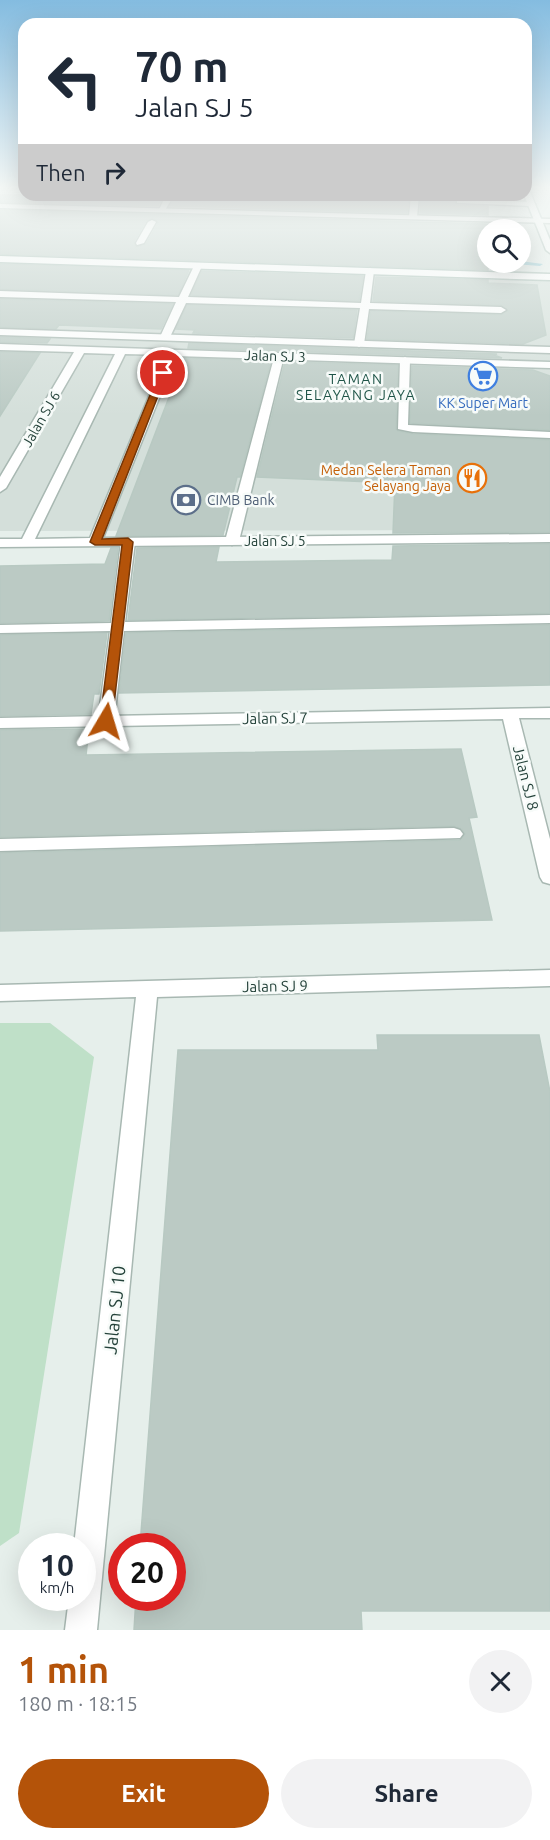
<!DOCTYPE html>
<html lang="en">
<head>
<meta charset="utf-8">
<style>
  body { margin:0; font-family:Ubuntu,sans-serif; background:#f2f2f3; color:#1f2937; height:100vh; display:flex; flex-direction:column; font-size:22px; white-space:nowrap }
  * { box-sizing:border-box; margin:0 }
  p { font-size:20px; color:#747a83 }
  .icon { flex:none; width:33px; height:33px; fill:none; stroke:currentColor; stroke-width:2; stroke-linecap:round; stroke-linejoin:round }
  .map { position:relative; height:1630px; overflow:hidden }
  .drawer { display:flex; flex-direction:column; background:#fff; flex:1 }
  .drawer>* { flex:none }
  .banner { position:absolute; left:18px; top:18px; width:514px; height:183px; border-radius:18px; box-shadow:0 6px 24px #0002; background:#fff; color:#1f2937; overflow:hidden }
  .tools { position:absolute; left:477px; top:219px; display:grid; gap:12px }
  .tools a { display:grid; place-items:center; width:54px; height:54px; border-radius:50%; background:#fff; box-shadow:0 6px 24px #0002; font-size:30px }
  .speed { position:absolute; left:18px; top:1533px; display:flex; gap:12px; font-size:30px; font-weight:700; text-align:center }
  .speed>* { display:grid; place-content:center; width:78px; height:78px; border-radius:50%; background:#fff; box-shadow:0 6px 24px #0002; line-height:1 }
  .speed small { font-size:15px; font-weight:400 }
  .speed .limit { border:9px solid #d22; background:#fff; color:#111 }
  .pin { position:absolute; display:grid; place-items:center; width:51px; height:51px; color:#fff; margin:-26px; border:3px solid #fff; border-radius:50%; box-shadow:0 2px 6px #0007 }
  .me { position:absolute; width:66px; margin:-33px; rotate:7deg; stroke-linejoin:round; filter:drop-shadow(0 0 4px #0008) }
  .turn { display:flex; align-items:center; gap:21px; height:126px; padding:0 18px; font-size:27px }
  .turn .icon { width:78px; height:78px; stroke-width:2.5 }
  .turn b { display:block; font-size:42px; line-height:51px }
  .then { display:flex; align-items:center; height:57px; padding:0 18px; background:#0003; gap:12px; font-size:22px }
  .round { display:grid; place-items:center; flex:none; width:63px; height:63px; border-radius:32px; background:#f2f2f3 }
  .summary { display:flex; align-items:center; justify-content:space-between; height:102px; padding:0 18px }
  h1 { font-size:36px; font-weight:600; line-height:45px; color:#b45309 }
  .button { display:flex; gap:12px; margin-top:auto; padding:12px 18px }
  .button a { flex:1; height:69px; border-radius:36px; background:#b45309; color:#fff; font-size:24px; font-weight:600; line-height:69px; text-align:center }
  .button a+a { background:#f2f2f3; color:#1f2937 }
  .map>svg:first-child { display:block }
  .built { fill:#d4dfda }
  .green { fill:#bfe0c8 }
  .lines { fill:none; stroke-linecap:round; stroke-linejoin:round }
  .stream { fill:#8ec9d4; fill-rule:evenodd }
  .building { fill:#bbcac4; stroke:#b8c9c2; stroke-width:1.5; fill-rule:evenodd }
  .lane-casing { stroke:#a8b8b2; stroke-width:3 }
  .street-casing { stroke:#a8b8b2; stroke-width:3 }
  .secondary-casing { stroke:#a4bbb3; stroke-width:3 }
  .lane { fill:#fff; fill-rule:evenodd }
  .street { fill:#fff; fill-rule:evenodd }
  .secondary { fill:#fff; fill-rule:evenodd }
  .route { fill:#b45309; stroke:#753606; stroke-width:1.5 }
  .labels { text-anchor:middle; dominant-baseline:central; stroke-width:5; stroke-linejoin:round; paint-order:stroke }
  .far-street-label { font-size:14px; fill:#24423a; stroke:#f7fbf9 }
  .far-neighbourhood-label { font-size:14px; letter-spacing:1.5px; fill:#1f5548; stroke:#f7fbf9 }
  .far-shop-label { font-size:14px; fill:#366cbe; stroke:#f7fbf9 }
  .far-food-label { font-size:14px; fill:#c56008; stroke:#f7fbf9; text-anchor:end }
  .far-service-label { font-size:14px; fill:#4e5e75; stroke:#f7fbf9; text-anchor:start }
  .street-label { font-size:15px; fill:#24423a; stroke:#f7fbf9 }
  .near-street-label { font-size:18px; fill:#24423a; stroke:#f7fbf9 }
</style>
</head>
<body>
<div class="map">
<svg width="550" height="1630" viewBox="0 0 550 1630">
  <rect width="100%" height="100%" fill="#e6efeb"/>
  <path class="built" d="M0,266L550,281V530L0,531Z"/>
  <path class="green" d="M0,1023H50L94,1057L19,1533L0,1546Z"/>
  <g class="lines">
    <path class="stream" d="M520,261L543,264L540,266L491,262Z"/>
  </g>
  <g class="building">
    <path d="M0,195H164L158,206L0,202Z"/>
    <path d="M176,195H373L409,196L407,213L170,206Z"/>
    <path d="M427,195H488V198L457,197L455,199L457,205L488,206V215L420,213L421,196Z"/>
    <path d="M0,210L488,224V270L0,254ZM153,218L158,223L146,244L136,247L134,242L146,221Z"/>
    <path d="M0,264L189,270L178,295L0,289Z"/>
    <path d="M202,271L363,276L359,301L191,295Z"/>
    <path d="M376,277L488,280V283L537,285L546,335L523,344L367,339L371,311L501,315L508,311L501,305L373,301Z"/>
    <path d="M0,299L173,304L161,329L59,325L56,329L0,327Z"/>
    <path d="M187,305L357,310L353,338L193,333L195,330L176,329Z"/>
    <path d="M0,337L50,339L47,343L0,342Z"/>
    <path d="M189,343L497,354L494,355L502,358L188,348Z"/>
    <path d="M0,352L40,353L0,416Z"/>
    <path d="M184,358L271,361L240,477H237L223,535L116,536Z"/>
    <path d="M285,362L398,365L396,429L398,431L413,434L550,440V532L393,533L395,483L257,477Z"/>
    <path d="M412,366L533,370L550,376V430L410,423Z"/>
    <path d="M550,544V613L128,620L137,548L219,547L216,562L392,560L393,546Z"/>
    <path d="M111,548H118L109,621L0,623V566L105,564Z"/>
    <path d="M550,625V685L119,693L126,633Z"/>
    <path d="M107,633L99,694H94L91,714L0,716V635Z"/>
    <path d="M89,729L86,755L461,749L477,817L469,818L492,920L0,931V853L460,840L465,834L462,829L454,826L0,837V730Z"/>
    <path d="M377,1035H539L550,1092V1611H361L362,1630H134L136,1598H172V1546H140L178,1050H378Z"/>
  </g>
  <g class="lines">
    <g class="lane-casing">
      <g id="lane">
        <path d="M166,195H174L164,212H158Z"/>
        <path d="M411,195H419L417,217L413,219L409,217Z"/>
        <path d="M457,199L531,202L535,204L531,206L460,203H457Z"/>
        <path d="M152,220L156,222L144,243L137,245L136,243L148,222Z"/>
        <path d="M198,263L202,266L188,297L361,303L366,271L370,268L374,271L370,303L501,307L506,310L501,313L369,309L364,344L359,347L354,344L360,308L186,303L170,337L165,340L160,337L176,302L0,297V291L179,297L194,266Z"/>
        <path d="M275,354L284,356L239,541L232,545L225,541Z"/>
        <path d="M405,357L410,360L408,425L550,432V438L413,432L398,429L400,360Z"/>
        <path d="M128,538L135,542L125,622L550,615V623L124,631L114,721L106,726L98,721L110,631L0,633V625L111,623L121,542Z"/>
        <path d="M454,828L460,830L463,834L460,838L0,851V839Z"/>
      </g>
    </g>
    <g class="street-casing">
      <g id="street">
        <path d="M0,204L550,219V223L0,208Z"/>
        <path d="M0,329L550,347V353L0,335Z"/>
        <path d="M0,344L550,362V368L176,356L103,538L550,534V542L0,547V539H22L115,354L84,353L6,488L0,492V477L74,352L0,350ZM125,354L166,355L90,538L35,539Z"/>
        <path d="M550,708V718H519L550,839V884L543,882L540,877L503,719L0,728V718Z"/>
        <path d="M550,970V986L157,997L97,1630H65L69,1598H82V1546H74L136,997L0,1001V985Z"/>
      </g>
    </g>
    <g class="secondary-casing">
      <g id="secondary">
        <path d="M526,190L530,192L550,240V253L546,250L524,195H526Z"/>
        <path d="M0,256L550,274V280L0,262Z"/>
      </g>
    </g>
    <use href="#lane" class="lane"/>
    <use href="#street" class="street"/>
    <use href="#secondary" class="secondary"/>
  </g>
  <linearGradient id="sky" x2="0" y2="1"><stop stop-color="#84bce0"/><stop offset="0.45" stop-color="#f4f8f6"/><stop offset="1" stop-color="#f4f8f6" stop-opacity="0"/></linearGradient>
  <rect width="550" height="416" fill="url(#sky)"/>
  <path class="route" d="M163,371L167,373L102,539L128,538L133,542L112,721L106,725L100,721L122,545H95L90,542L159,373Z"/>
  <defs>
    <g id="supermarket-ring" transform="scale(1.5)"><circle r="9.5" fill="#f7fbf9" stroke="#3f7fe0" stroke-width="1.5"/><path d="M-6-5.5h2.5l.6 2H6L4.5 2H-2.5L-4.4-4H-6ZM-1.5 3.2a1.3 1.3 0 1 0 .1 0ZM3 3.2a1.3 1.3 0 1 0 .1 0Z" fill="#3f7fe0"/></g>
    <g id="restaurant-ring" transform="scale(1.5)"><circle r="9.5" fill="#f7fbf9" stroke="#e8710a" stroke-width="1.5"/><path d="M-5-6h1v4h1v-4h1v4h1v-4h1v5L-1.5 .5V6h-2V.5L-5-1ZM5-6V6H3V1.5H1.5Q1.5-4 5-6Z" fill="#e8710a"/></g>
    <g id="bank-ring" transform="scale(1.5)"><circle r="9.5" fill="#f7fbf9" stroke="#5c6f8a" stroke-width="1.5"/><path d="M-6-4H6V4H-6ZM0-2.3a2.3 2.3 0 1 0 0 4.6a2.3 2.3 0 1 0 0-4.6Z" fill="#5c6f8a"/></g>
  </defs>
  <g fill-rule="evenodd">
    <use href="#supermarket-ring" x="483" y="376"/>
    <use href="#restaurant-ring" x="472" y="478"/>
    <use href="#bank-ring" x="186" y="500"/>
  </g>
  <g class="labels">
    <g class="far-street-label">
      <text transform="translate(275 356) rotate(2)">Jalan SJ 3</text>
      <text transform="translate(41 419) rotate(-60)">Jalan SJ 6</text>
      <text x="275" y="541">Jalan SJ 5</text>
    </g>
    <g class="far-neighbourhood-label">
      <text x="356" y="379">TAMAN<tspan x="356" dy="16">SELAYANG JAYA</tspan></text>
    </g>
    <g class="far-shop-label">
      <text x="483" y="403">KK Super Mart</text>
    </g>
    <g class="far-food-label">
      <text x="451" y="470">Medan Selera Taman<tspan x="451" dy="16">Selayang Jaya</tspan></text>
    </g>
    <g class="far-service-label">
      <text x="207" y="500">CIMB Bank</text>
    </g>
    <g class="street-label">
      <text transform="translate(275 718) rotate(-1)">Jalan SJ 7</text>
      <text transform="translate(526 778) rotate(76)">Jalan SJ 8</text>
      <text transform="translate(275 986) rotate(-1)">Jalan SJ 9</text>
    </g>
    <g class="near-street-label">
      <text transform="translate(114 1310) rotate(-84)">Jalan SJ 10</text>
    </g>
  </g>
</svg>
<div class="tools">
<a><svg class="icon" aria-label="search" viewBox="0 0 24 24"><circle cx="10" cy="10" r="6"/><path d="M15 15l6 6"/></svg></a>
</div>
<div class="speed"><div>10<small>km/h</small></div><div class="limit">20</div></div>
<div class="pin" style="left:163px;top:373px;background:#d93025"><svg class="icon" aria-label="arrive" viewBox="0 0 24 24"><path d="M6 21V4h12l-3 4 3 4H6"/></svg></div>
<svg class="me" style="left:106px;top:721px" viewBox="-20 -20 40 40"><path d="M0-17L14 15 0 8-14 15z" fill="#b45309" stroke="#fff" stroke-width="4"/></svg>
<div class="banner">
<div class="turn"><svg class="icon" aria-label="left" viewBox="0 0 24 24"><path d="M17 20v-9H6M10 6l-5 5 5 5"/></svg><div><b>70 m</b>Jalan SJ 5</div></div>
<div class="then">Then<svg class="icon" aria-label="right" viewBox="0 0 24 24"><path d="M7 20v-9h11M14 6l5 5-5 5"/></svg></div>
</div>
</div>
<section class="drawer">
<div class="summary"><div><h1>1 min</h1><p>180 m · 18:15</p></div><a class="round"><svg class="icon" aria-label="close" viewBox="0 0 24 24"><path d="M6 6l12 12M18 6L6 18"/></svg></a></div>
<div class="button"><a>Exit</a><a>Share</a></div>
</section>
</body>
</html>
